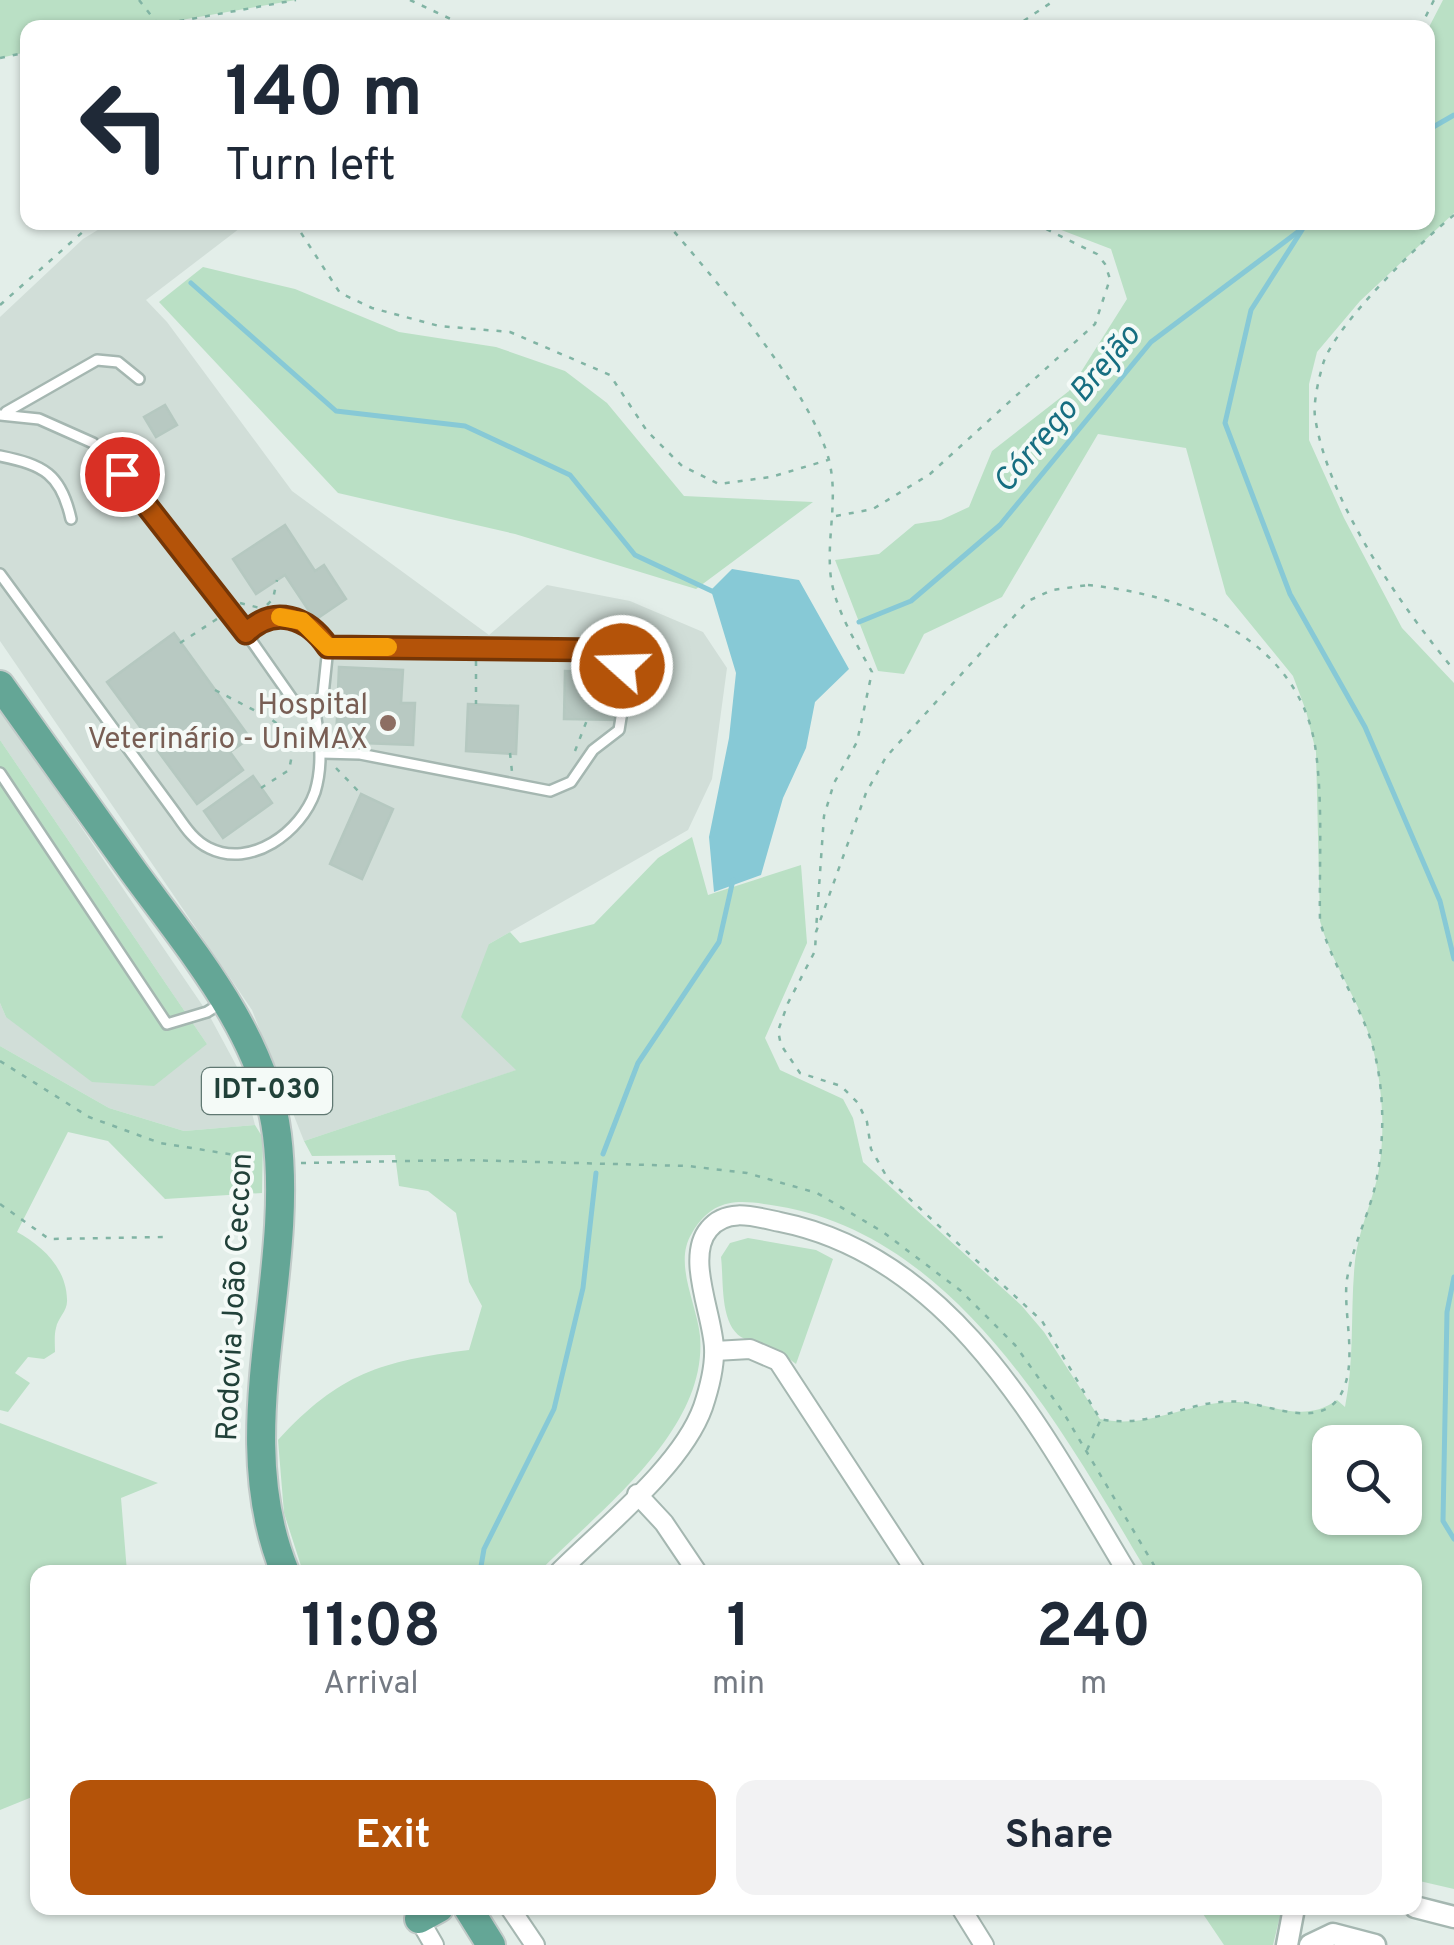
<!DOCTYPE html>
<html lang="en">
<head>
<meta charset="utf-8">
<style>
  body { margin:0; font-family:Overpass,sans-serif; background:#f2f2f3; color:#1f2937; height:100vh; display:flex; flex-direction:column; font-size:38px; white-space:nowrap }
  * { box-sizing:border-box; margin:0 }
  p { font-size:32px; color:#747a83 }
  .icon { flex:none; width:55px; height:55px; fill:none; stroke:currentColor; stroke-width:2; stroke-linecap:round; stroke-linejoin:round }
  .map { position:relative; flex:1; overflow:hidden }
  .sheet { position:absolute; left:30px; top:1565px; width:1392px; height:350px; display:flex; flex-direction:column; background:#fff; border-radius:20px; box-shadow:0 2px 8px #0004 }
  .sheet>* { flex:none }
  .banner { position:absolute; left:20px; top:20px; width:1415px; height:210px; border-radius:20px; box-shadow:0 2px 8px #0004; background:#fff; color:#1f2937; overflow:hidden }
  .controls { position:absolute; left:1312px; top:1425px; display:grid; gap:20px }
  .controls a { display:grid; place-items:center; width:110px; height:110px; border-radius:20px; background:#fff; box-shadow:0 2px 8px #0004; font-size:50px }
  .pin { position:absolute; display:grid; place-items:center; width:85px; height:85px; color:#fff; margin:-42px; border:5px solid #fff; border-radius:50%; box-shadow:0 2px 10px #0007 }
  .me { position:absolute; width:110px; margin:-55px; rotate:290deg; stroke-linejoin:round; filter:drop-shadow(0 0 8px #0008) }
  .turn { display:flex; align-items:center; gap:35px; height:210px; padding:0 40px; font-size:45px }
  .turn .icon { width:130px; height:130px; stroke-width:2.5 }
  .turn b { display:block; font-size:70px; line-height:85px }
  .eta { display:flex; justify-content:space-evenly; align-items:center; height:170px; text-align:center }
  .eta b { font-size:60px; font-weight:700; line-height:70px }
  .cta { display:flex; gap:20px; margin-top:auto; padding:20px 40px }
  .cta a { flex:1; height:115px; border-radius:20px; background:#b45309; color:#fff; font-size:40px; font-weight:700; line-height:115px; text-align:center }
  .cta a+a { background:#f2f2f3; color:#1f2937 }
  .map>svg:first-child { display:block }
  .built { fill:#d1ded8 }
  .green { fill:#bae0c5; fill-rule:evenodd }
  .water { fill:#87c9d6 }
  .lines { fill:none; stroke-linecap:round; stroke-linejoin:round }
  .stream { stroke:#87c9d6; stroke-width:5 }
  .building { fill:#b8c9c2; stroke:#b5c8c0; stroke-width:2.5 }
  .service-casing { stroke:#a5b7b1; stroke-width:14 }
  .minor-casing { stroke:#a5b7b1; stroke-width:22 }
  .tertiary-casing { stroke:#a5b7b1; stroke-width:25 }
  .primary-casing { stroke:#c1cac8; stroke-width:32 }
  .path { stroke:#81b4a4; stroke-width:2.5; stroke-dasharray:5 8; stroke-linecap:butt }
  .service { stroke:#fff; stroke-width:9 }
  .minor { stroke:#fff; stroke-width:18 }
  .tertiary { stroke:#fff; stroke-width:20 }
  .primary { stroke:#64a696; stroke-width:28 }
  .route-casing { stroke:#753606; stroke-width:25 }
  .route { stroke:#b45309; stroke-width:18 }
  .slow { stroke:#f59e0b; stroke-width:18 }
  .education-dot { fill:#8d6e63; stroke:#f4faf7; stroke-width:4 }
  .labels { text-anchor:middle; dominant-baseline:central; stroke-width:8; stroke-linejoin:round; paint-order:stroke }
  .shield { fill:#f4faf7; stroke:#607872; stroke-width:2.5 }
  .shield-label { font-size:28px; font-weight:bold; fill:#214139 }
  .education-label { font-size:30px; fill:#785e54; stroke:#f4faf7; text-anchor:end }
  .street-label { font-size:30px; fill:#214139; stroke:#f4faf7 }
  .water-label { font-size:32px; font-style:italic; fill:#166e81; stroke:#f4faf7 }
</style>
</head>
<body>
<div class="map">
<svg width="1454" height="1945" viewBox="0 0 1454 1945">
  <rect width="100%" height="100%" fill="#e3eee9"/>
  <g class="built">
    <path d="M248,222L146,300L167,322L292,491L489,635L547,585L630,601L703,632L727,668L712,779L688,830L489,944L517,1070L304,1141L252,1010L0,641V317L83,239L109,223Z"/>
    <path d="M0,708L209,1015L243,1078L255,1125L184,1131L109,1108L0,1046V1003L6,1017L207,1044L0,740Z"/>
  </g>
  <g class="green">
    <path d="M0,0H296L141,27L28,28L27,52L0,58Z"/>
    <path d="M1443,0H1454V213L1360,301L1317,352L1309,384V440L1344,518L1402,628L1454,683V1889L1415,1880V1572H1147C1063,1431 957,1235 777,1206C740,1200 714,1196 692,1233C673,1263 697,1304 700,1336C708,1431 599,1510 539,1572H303L284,1513L278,1440C340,1373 381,1361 469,1350L482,1306L469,1282L456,1213L428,1191L399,1186L395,1155L312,1156L304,1141L516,1070L461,1017L489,944L510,932L520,943L594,924L658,858L692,837L708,895L801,865L807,943L765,1038L780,1070L843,1099L853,1118L863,1162L1021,1305L1044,1332L1100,1419C1150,1430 1189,1400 1239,1402C1274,1404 1304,1424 1337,1400L1345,1407C1355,1358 1350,1310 1355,1261C1358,1233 1370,1207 1377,1179C1386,1139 1383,1088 1373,1049C1362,1003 1332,966 1320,921L1316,752L1306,711L1293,676L1226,594L1186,448L1098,434L1002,597L924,634L904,674L878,671L835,560L879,554L915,524L941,520L969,507L992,451L1069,391L1127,299L1111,249L1043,223L1428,222V29ZM1330,1442H1405V1518H1330Z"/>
    <path d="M203,267L295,289L399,332L496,347L565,371L607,403L684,496L813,502L696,589L515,534L338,493L159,302Z"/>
    <path d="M0,740L207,1044L154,1086L92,1082L6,1017L0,1003Z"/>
    <path d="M0,1046L109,1108L184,1131L255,1125L263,1138L262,1193L165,1199L108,1141L68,1132L17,1232C41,1245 66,1267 67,1299C68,1311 58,1317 56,1328C54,1335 55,1345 55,1352L44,1359L28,1357L15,1373L30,1383L8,1412L0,1410Z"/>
    <path d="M748,1238L816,1250L833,1259L796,1364C773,1346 768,1350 745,1339C719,1328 724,1282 721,1257L730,1243Z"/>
    <path d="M0,1423L158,1483L121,1498L127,1572H38L37,1795L0,1810Z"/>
    <path d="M1199,1908H1282L1273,1945H1224Z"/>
  </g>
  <path class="water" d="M732,569L799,580L849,669L815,702L806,748L783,798L761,875L714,892L709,837L729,738L736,673L711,590Z"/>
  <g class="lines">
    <g class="stream">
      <path d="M1428,130L1454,115"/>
      <path d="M1302,230L1251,310L1225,423L1290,594L1365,727L1440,901L1454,959"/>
      <path d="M191,283L336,411L465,426L570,475L635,555L716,593"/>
      <path d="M859,622L911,601L1000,525L1151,342L1311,222"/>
      <path d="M603,1154L638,1063L719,942L733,880"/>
      <path d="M1454,1277L1447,1312L1443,1521L1454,1539"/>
      <path d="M480,1572L484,1549L554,1409L583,1288L596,1173"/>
    </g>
  </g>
  <g class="building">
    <path d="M165,405L177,425L156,437L144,417Z"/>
    <path d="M285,525L315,571L324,565L346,599L315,620L285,575L256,594L233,559Z"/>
    <path d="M174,633L250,738L230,752L243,770L197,804L107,682Z"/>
    <path d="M339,667L403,670L401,703H415L413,745L336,742Z"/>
    <path d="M565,671L619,672V720L564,719Z"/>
    <path d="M468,704L518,706L516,754L466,751Z"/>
    <path d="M253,776L272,803L223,838L204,811Z"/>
    <path d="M361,794L393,809L362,879L330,864Z"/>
  </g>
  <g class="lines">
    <g class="service-casing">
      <g id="service">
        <path d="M6,412L97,360L118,362L139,379"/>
        <path d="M0,415L39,419L93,443L246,633"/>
        <path d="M0,456C44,465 61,474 71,519"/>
        <path d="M0,574L176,814C185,827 194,841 209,848C251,869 301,832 315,792C324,762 319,736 314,706"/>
        <path d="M277,617L302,621L328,647L323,695L314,706L293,700L246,633L256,624Z"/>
        <path d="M321,753L360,754L550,791L571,782L593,750L619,730L625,693L622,666L603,650L328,647"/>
        <path d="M0,773L167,1024L207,1012L223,1002"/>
      </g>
    </g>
    <g class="minor-casing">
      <g id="minor">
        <path d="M715,1351L750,1349L778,1361L916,1572"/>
        <path d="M637,1494L664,1523L697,1572"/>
        <path d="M559,1572C603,1528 682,1466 703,1407C709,1389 715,1367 714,1348C713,1315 685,1257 709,1229C727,1207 756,1217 780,1222C955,1257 1043,1433 1127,1572"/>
        <path d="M510,1908L535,1945"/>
        <path d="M961,1908L984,1945"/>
        <path d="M415,1912L434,1945"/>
      </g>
    </g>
    <g class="tertiary-casing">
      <g id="tertiary">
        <path d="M1415,1907L1454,1917"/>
        <path d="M1287,1945L1294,1908"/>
        <path d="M1310,1945L1333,1934L1375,1945"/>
      </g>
    </g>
    <g class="primary-casing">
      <g id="primary">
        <path d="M0,685C44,747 89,809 133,871C190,949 265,1036 277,1135C295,1281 227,1431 285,1572"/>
        <path d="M468,1908L491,1945"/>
        <path d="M419,1919L439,1908"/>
      </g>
    </g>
    <g class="path">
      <path d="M139,0L161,28"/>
      <path d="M410,0L470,28"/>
      <path d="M141,28L296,0"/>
      <path d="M1013,28L1055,0"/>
      <path d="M1420,28L1434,0"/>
      <path d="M0,58L28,52"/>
      <path d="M1454,215C1422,240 1334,326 1323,364C1319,378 1313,402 1315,417C1328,502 1400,605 1454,670"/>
      <path d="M294,222L340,293L372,308L439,326L510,332L610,375L647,431L682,466L719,484L771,477L828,460"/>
      <path d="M666,222C715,280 810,389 829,460C838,497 828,531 830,567C831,603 855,641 872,672L857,742L834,783L824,816L816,930"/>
      <path d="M0,305L94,222"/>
      <path d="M836,516L873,509L930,474L1095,324L1110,279L1105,264L1097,254L1032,222"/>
      <path d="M1088,585C1187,595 1301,639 1316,752C1323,807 1319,866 1320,921C1332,966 1360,1003 1373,1047C1384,1087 1385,1136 1377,1177C1371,1211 1353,1244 1347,1279C1342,1315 1361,1369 1337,1400C1316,1427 1268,1405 1242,1402C1190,1397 1154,1430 1100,1419L1042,1321L888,1179L871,1149L867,1122L858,1103L841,1086L800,1073L781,1045L778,1031L788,1003L815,951L816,932L866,793L886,757L1028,601L1052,590Z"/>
      <path d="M240,603L260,608"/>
      <path d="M267,605L273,599L277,580"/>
      <path d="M180,643L217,619"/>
      <path d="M476,661V704"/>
      <path d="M215,690L271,719L295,738L304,735"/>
      <path d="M575,751L587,720"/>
      <path d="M510,753L512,772"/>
      <path d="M336,768L361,794"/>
      <path d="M261,788L289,770L295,740"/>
      <path d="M0,1061L89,1117L160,1143L254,1158"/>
      <path d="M301,1163L464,1160L688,1166L747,1173L817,1193L883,1232L961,1291L1015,1345L1063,1412L1158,1572"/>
      <path d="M0,1204L49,1239L165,1237"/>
      <path d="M1087,1450L1100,1421"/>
      <path d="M1318,1908L1324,1919"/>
    </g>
    <use href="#service" class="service"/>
    <use href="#minor" class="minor"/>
    <use href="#tertiary" class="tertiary"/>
    <use href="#primary" class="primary"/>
  </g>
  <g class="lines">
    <g class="route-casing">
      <path id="route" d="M122,474L246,633C274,605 308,617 328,647L603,650L622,666"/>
    </g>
    <use href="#route" class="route"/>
    <path class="slow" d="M280,617L302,621L328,647H388"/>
  </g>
  <circle class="education-dot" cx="388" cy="723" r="10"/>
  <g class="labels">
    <rect class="shield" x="202" y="1068" width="130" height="46" rx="8"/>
    <g class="shield-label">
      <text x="267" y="1091">IDT-030</text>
    </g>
    <g class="education-label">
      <text x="368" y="706">Hospital<tspan x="368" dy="34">Veterinário - UniMAX</tspan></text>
    </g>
    <g class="street-label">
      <text transform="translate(236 1297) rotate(-87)">Rodovia João Ceccon</text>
    </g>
    <g class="water-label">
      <text transform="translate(1068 410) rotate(-50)">Córrego Brejão</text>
    </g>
  </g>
</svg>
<div class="controls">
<a><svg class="icon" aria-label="search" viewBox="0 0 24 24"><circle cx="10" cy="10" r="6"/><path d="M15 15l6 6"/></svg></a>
</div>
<div class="pin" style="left:122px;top:474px;background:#d93025"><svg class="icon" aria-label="arrive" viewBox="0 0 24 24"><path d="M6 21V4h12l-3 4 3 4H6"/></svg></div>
<svg class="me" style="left:622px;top:666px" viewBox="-20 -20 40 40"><circle r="17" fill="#b45309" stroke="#fff" stroke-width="3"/><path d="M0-11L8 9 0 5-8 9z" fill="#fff"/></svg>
<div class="banner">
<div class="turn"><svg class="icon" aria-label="left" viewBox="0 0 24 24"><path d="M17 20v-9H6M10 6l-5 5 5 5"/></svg><div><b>140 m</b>Turn left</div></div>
</div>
<section class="sheet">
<div class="eta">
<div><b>11:08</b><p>Arrival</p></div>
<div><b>1</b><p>min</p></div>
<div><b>240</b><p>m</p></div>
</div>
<div class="cta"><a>Exit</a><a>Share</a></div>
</section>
</div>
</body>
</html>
